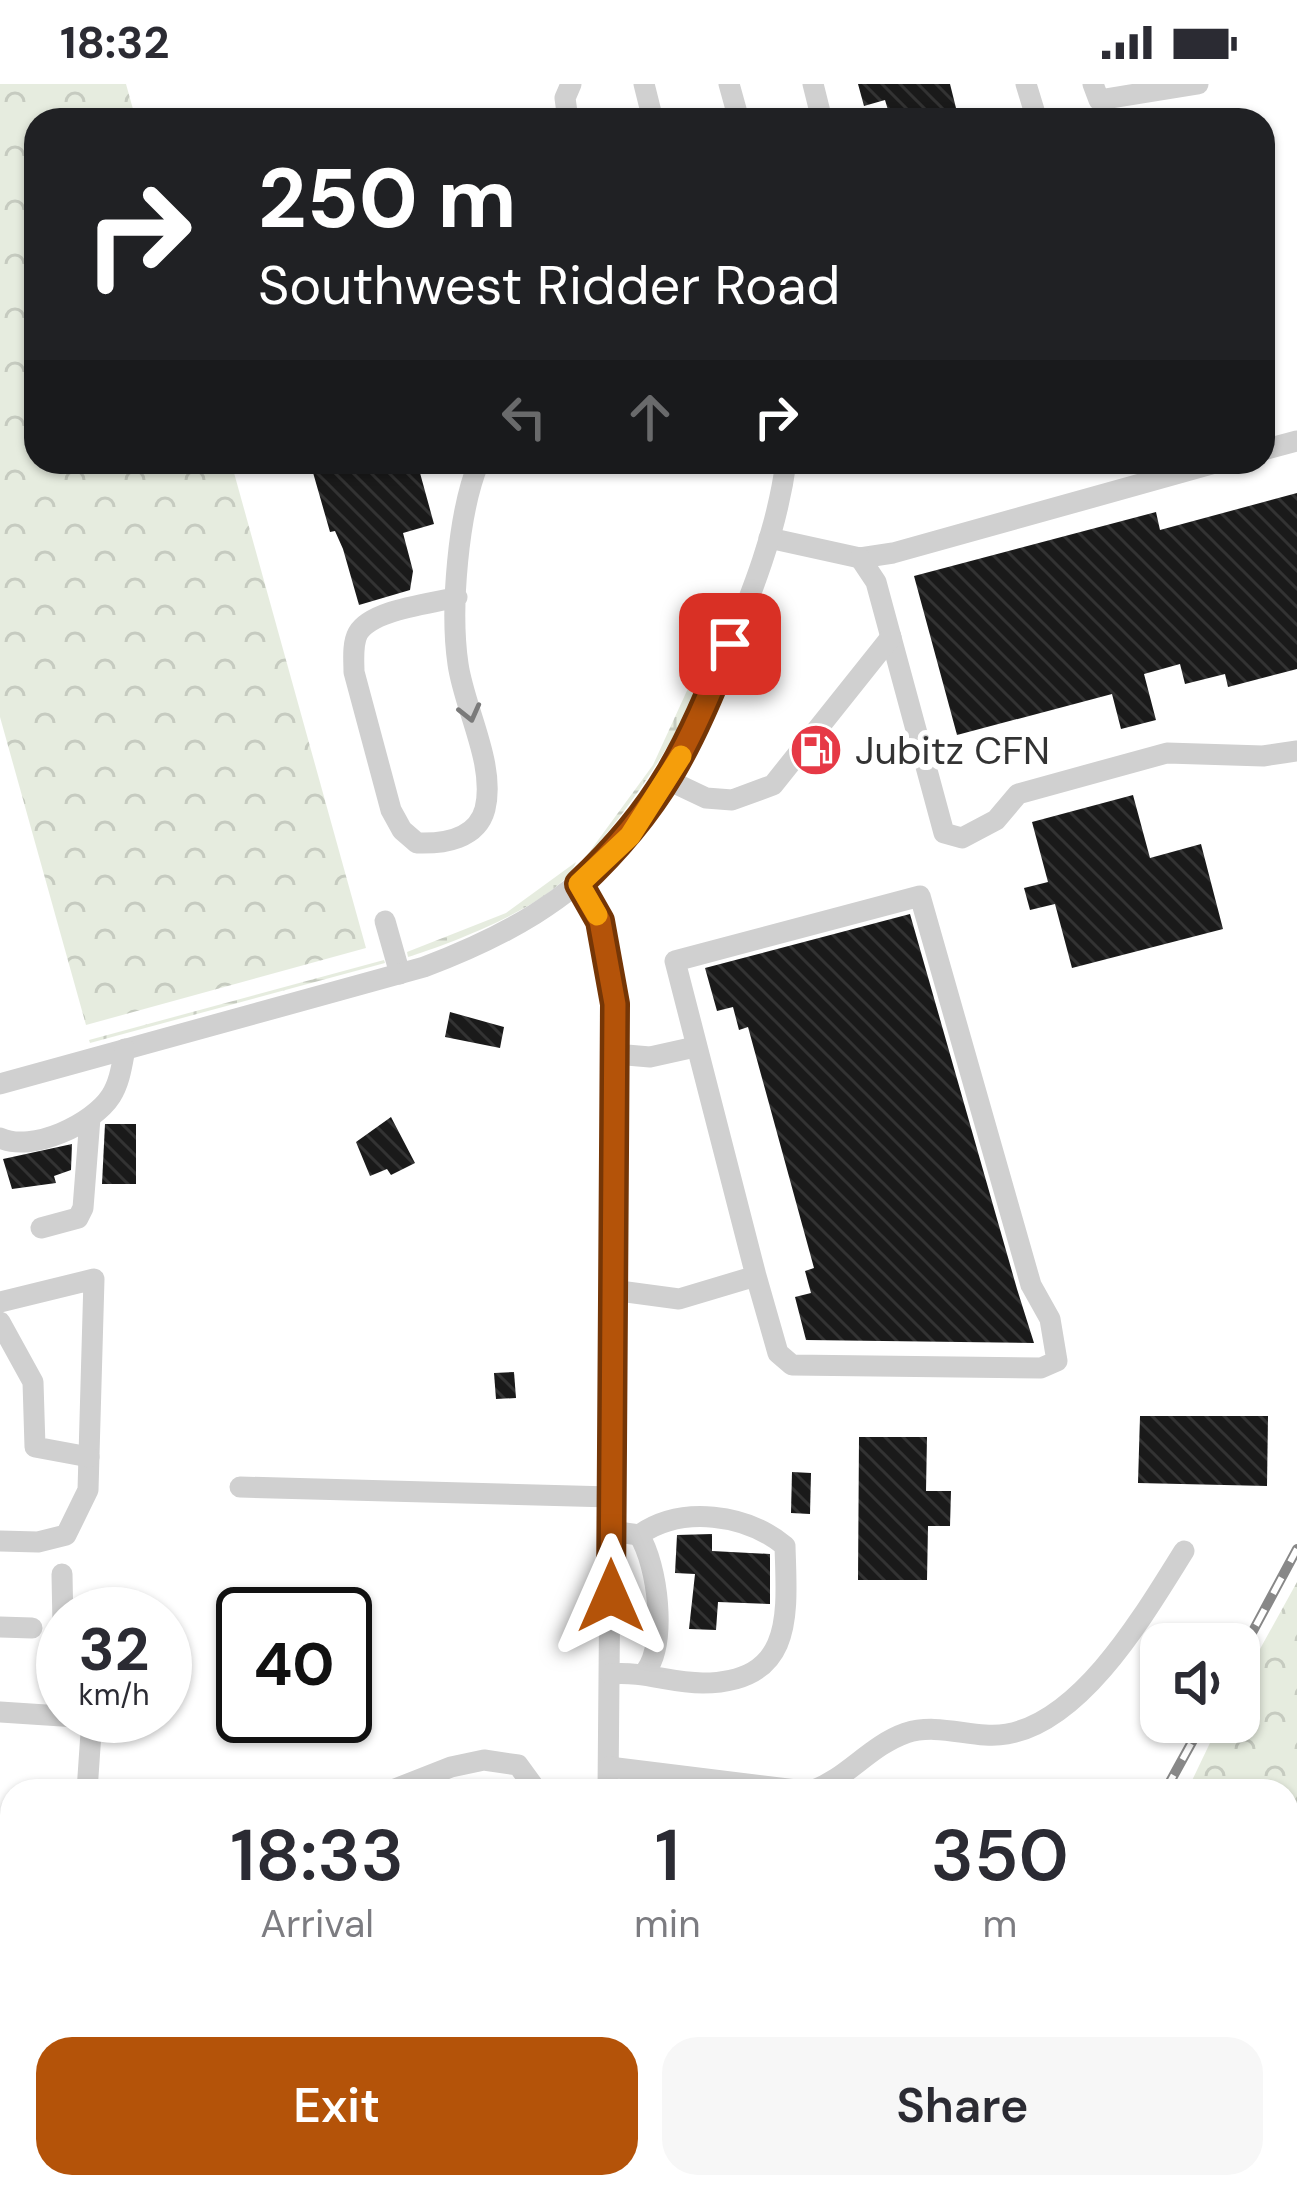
<!DOCTYPE html>
<html lang="en">
<head>
<meta charset="utf-8">
<style>
  body { margin:0; font-family:"DM Sans",sans-serif; background:#f7f7f7; color:#2b2b33; height:100vh; display:flex; flex-direction:column; font-size:45px; white-space:nowrap }
  * { box-sizing:border-box; margin:0 }
  p { font-size:39px; color:#7c7c81 }
  .icon { flex:none; width:66px; height:66px; fill:none; stroke:currentColor; stroke-width:2; stroke-linecap:round; stroke-linejoin:round }
  .map { position:relative; flex:1; overflow:hidden }
  .sheet { position:absolute; left:0px; top:1695px; width:1299px; height:420px; display:flex; flex-direction:column; background:#fff; border-radius:36px 36px 0 0; box-shadow:0 3px 9px #0004 }
  .sheet>* { flex:none }
  .top-card { position:absolute; left:24px; top:24px; width:1251px; height:366px; border-radius:36px; box-shadow:0 3px 9px #0004; background:#202124; color:#fff; overflow:hidden }
  .controls { position:absolute; left:1140px; top:1539px; display:grid; gap:24px }
  .controls a { display:grid; place-items:center; width:120px; height:120px; border-radius:24px; background:#fff; box-shadow:0 3px 9px #0004; font-size:60px }
  .speed { position:absolute; left:36px; top:1503px; display:flex; gap:24px; font-size:60px; font-weight:700; text-align:center }
  .speed>* { display:grid; place-content:center; width:156px; height:156px; border-radius:50%; background:#fff; box-shadow:0 3px 9px #0004; line-height:1 }
  .speed small { font-size:30px; font-weight:400 }
  .speed .limit { border:6px solid #111; border-radius:18px; background:#fff; color:#111 }
  .pin { position:absolute; display:grid; place-items:center; width:102px; height:102px; color:#fff; margin:-51px; border-radius:24px; box-shadow:0 6px 18px #0006 }
  .me { position:absolute; width:132px; margin:-66px; rotate:0deg; stroke-linejoin:round; filter:drop-shadow(0 0 9px #0008) }
  .turn { display:flex; align-items:center; gap:42px; height:252px; padding:0 36px; font-size:54px }
  .turn .icon { width:156px; height:156px; stroke-width:2.5 }
  .turn b { display:block; font-size:84px; line-height:102px }
  .lanes { display:flex; align-items:center; height:114px; padding:0 36px; background:#0003; justify-content:center; gap:60px; direction:ltr }
  .lanes .off { opacity:.35 }
  .eta { display:flex; justify-content:space-evenly; align-items:center; height:204px; text-align:center }
  .eta b { font-size:72px; font-weight:600; line-height:84px }
  .action { display:flex; gap:24px; margin-top:auto; padding:24px 36px }
  .action a { flex:1; height:138px; border-radius:36px; background:#b45309; color:#fff; font-size:48px; font-weight:600; line-height:138px; text-align:center }
  .action a+a { background:#f7f7f7; color:#2b2b33 }
  .status { display:flex; justify-content:space-between; align-items:center; height:84px; padding:0 60px; background:#fff; direction:ltr }
  .status svg { height:33px; fill:currentColor }
  .map>svg:first-child { display:block }
  .forest { fill:url(#forest-crowns) }
  .wetland { fill:url(#wetland-marsh) }
  .building { fill:url(#building-back-hatch) }
  .lines { fill:none; stroke-linecap:round; stroke-linejoin:round }
  .minor { stroke:#d0d0d0; stroke-width:21 }
  .major { stroke:#ababab; stroke-width:27 }
  .rail-casing { stroke:#888; stroke-width:10 }
  .rail { stroke:#fff; stroke-width:6; stroke-dasharray:18; stroke-linecap:butt }
  .oneway { stroke:#7a7a7a }
  .route-casing { stroke:#753606; stroke-width:30 }
  .route { stroke:#b45309; stroke-width:21 }
  .slow { stroke:#f59e0b; stroke-width:21 }
  .labels { text-anchor:middle; dominant-baseline:central; stroke-width:12; stroke-linejoin:round; paint-order:stroke }
  .poi-label { font-size:39px; fill:#333; stroke:#fff; text-anchor:start }
</style>
</head>
<body>
<div class="status"><b>18:32</b><svg viewBox="0 0 49 12"><path d="M0 12V9h3v3zM5 12V6h3v6zM10 12V3h3v9zM15 12V0h3v12zM26 1h20v11H26zM47 4h2v5h-2z"/></svg></div>
<div class="map">
<svg width="1297" height="2115" viewBox="0 0 1297 2115">
  <defs>
    <pattern id="forest-crowns" width="20" height="18" patternUnits="userSpaceOnUse" patternTransform="scale(3)"><rect width="20" height="18" fill="#e6ecdf"/><path d="M2 6a3 3 0 1 1 6 0M12 15a3 3 0 1 1 6 0" fill="none" stroke="#c6cbc0"/></pattern>
    <pattern id="wetland-marsh" width="20" height="14" patternUnits="userSpaceOnUse" patternTransform="scale(3)"><rect width="20" height="14" fill="#e6ecdf"/><path d="M1 5h8M5 5V1M11 12h8M15 12V8" fill="none" stroke="#c6cbc0"/></pattern>
    <pattern id="building-back-hatch" width="6" height="6" patternUnits="userSpaceOnUse" patternTransform="scale(3)"><rect width="6" height="6" fill="#1a1a1a"/><path d="M-1 5l2 2M0 0l6 6M5-1l2 2" fill="none" stroke="#333"/></pattern>
  </defs>
  <rect width="100%" height="100%" fill="#fff"/>
  <g class="forest">
    <path d="M0,0H126L136,36H36V378H231L366,864L86,941L0,633Z"/>
    <path d="M1297,1498V2115H956L963,2103H1287V1707H1187L1220,1638H1239V1603Z"/>
  </g>
  <g class="wetland">
    <path d="M701,576C708,617 618,741 585,774L653,681Z"/>
    <path d="M576,778C563,817 450,860 408,873L407,868L506,829Z"/>
    <path d="M384,876L385,879L90,959L89,956Z"/>
  </g>
  <g class="building">
    <path d="M858,0H950L959,36H891L885,16L864,22Z"/>
    <path d="M310,378H417L434,440L403,449L413,487L410,506L359,521L343,465L335,447L330,448Z"/>
    <path d="M1297,409V585L1228,603L1225,590L1185,600L1180,580L1144,590L1156,636L1121,645L1112,610L957,651L914,492L1156,428L1160,446Z"/>
    <path d="M1133,711L1150,774L1201,760L1223,845L1072,884L1055,820L1030,826L1024,804L1048,798L1032,738Z"/>
    <path d="M910,830L1017,1205L1034,1259L806,1256L795,1213L811,1209L805,1187L814,1184L748,943L739,946L733,923L717,927L705,884Z"/>
    <path d="M450,928L504,943L500,964L445,953Z"/>
    <path d="M391,1033L415,1079L391,1091L387,1085L370,1092L356,1058Z"/>
    <path d="M105,1040H136V1100H102Z"/>
    <path d="M72,1060L71,1086L54,1092L56,1099L12,1105L3,1075Z"/>
    <path d="M514,1288L516,1314L496,1315L494,1289Z"/>
    <path d="M1140,1332H1268L1267,1402L1138,1399Z"/>
    <path d="M859,1353H927L926,1407H951L950,1442H928L927,1496H858Z"/>
    <path d="M792,1388L811,1389L810,1430L791,1429Z"/>
    <path d="M712,1450V1467L770,1470V1520L718,1518L716,1546L689,1545L695,1490L675,1489L677,1451Z"/>
  </g>
  <g class="lines">
    <g class="minor">
      <path d="M644,0L653,36"/>
      <path d="M729,0L739,36"/>
      <path d="M813,0L822,36"/>
      <path d="M1026,0L1037,36"/>
      <path d="M1093,0L1099,16L1198,0"/>
      <path d="M568,36L565,14L571,0"/>
      <path d="M1263,366L1297,357"/>
      <path d="M769,454L860,474L893,469L1219,378"/>
      <path d="M860,474L876,498L944,749L962,754L996,736L1018,710L1167,669L1263,672L1297,667"/>
      <path d="M457,513C432,520 372,525 358,549C352,560 354,577 354,588L391,726L402,746L417,759C444,760 477,755 485,725C496,680 464,624 458,580C450,526 458,428 479,378"/>
      <path d="M668,696L706,714L732,716L773,701L891,553"/>
      <path d="M579,800L600,837L615,920L608,1707"/>
      <path d="M385,837L400,890"/>
      <path d="M615,970L650,973L695,963"/>
      <path d="M0,1000L424,883C597,818 656,738 726,571C752,509 777,446 786,378"/>
      <path d="M0,1054C32,1069 93,1040 111,1012C120,998 122,980 125,965"/>
      <path d="M41,1144L78,1134L83,1124L90,1034"/>
      <path d="M612,1206L679,1215L756,1192L778,1269L792,1281L1041,1284L1057,1277L1050,1235L1031,1201L920,812L675,877L756,1192"/>
      <path d="M0,1218L94,1195L88,1406L66,1451L38,1458L0,1457"/>
      <path d="M0,1238L33,1298L35,1363L89,1373"/>
      <path d="M240,1403L611,1413"/>
      <path d="M639,1451C658,1482 667,1558 646,1587"/>
      <path d="M62,1490L63,1543"/>
      <path d="M0,1543L32,1544"/>
      <path d="M610,1590C645,1587 669,1599 703,1599C795,1598 787,1530 785,1462C746,1430 682,1421 639,1451L611,1447"/>
      <path d="M0,1628L92,1634L87,1707"/>
      <path d="M609,1683L805,1707"/>
      <path d="M390,1707L451,1683L484,1676L518,1681L537,1707"/>
      <path d="M811,1707C847,1695 869,1662 906,1649C940,1638 975,1656 1007,1650C1083,1637 1145,1529 1184,1467"/>
      <path d="M0,1813L12,1815"/>
      <path d="M146,2103L149,2115"/>
      <path d="M251,2103L254,2115"/>
      <path d="M606,2115V2103"/>
    </g>
    <g class="major">
      <path d="M0,1965L12,1967"/>
      <path d="M705,2103L756,2115"/>
    </g>
    <g class="rail-casing">
      <g id="rail">
        <path d="M1239,1573L1297,1465"/>
        <path d="M1165,1707L1203,1638"/>
        <path d="M940,2115L947,2103"/>
      </g>
    </g>
    <use href="#rail" class="rail"/>
  </g>
  <defs><path id="oneway-chevron" d="M-2-3.5L2.5 0L-2 3.5" fill="none" stroke-width="1.6" stroke-linecap="round" stroke-linejoin="round" transform="scale(3)"/></defs>
  <use class="oneway" href="#oneway-chevron" transform="translate(470 629) rotate(76)"/>
  <g class="lines">
    <g class="route-casing">
      <path id="route" d="M611,1512L615,920L600,837L579,800C662,722 688,663 730,560"/>
    </g>
    <use href="#route" class="route"/>
    <path class="slow" d="M597,831L579,800L630,752L681,672"/>
  </g>
  <defs>
    <g id="fuel-disc" transform="scale(2.7)"><circle r="9.5" fill="#e63946" stroke="#fff"/><path d="M-5.5-6h7V0h2V4h1.3V-2.5L3-4.5l.8-.8L6-3V5H2.5V1h-1V6h-7ZM-4.2-4.7v3.2H.2V-4.7Z" fill="#fff"/></g>
  </defs>
  <g fill-rule="evenodd">
    <use href="#fuel-disc" x="816" y="666"/>
  </g>
  <g class="labels">
    <g class="poi-label">
      <text x="855" y="666">Jubitz CFN</text>
    </g>
  </g>
</svg>
<div class="controls">
<a><svg class="icon" aria-label="sound" viewBox="0 0 24 24"><path d="M4 9h4l5-4v14l-5-4H4zM17 9q2 3 0 6"/></svg></a>
</div>
<div class="speed"><div>32<small>km/h</small></div><div class="limit">40</div></div>
<div class="pin" style="left:730px;top:560px;background:#d93025"><svg class="icon" aria-label="arrive" viewBox="0 0 24 24"><path d="M6 21V4h12l-3 4 3 4H6"/></svg></div>
<svg class="me" style="left:611px;top:1512px" viewBox="-20 -20 40 40"><path d="M0-17L14 15 0 8-14 15z" fill="#b45309" stroke="#fff" stroke-width="4"/></svg>
<div class="top-card">
<div class="turn"><svg class="icon" aria-label="right" viewBox="0 0 24 24"><path d="M7 20v-9h11M14 6l5 5-5 5"/></svg><div><b>250 m</b>Southwest Ridder Road</div></div>
<div class="lanes"><svg class="icon off" aria-label="left" viewBox="0 0 24 24"><path d="M17 20v-9H6M10 6l-5 5 5 5"/></svg><svg class="icon off" aria-label="ahead" viewBox="0 0 24 24"><path d="M12 20V5M6 11l6-6 6 6"/></svg><svg class="icon" aria-label="right" viewBox="0 0 24 24"><path d="M7 20v-9h11M14 6l5 5-5 5"/></svg></div>
</div>
<section class="sheet">
<div class="eta">
<div><b>18:33</b><p>Arrival</p></div>
<div><b>1</b><p>min</p></div>
<div><b>350</b><p>m</p></div>
</div>
<div class="action"><a>Exit</a><a>Share</a></div>
</section>
</div>
</body>
</html>
